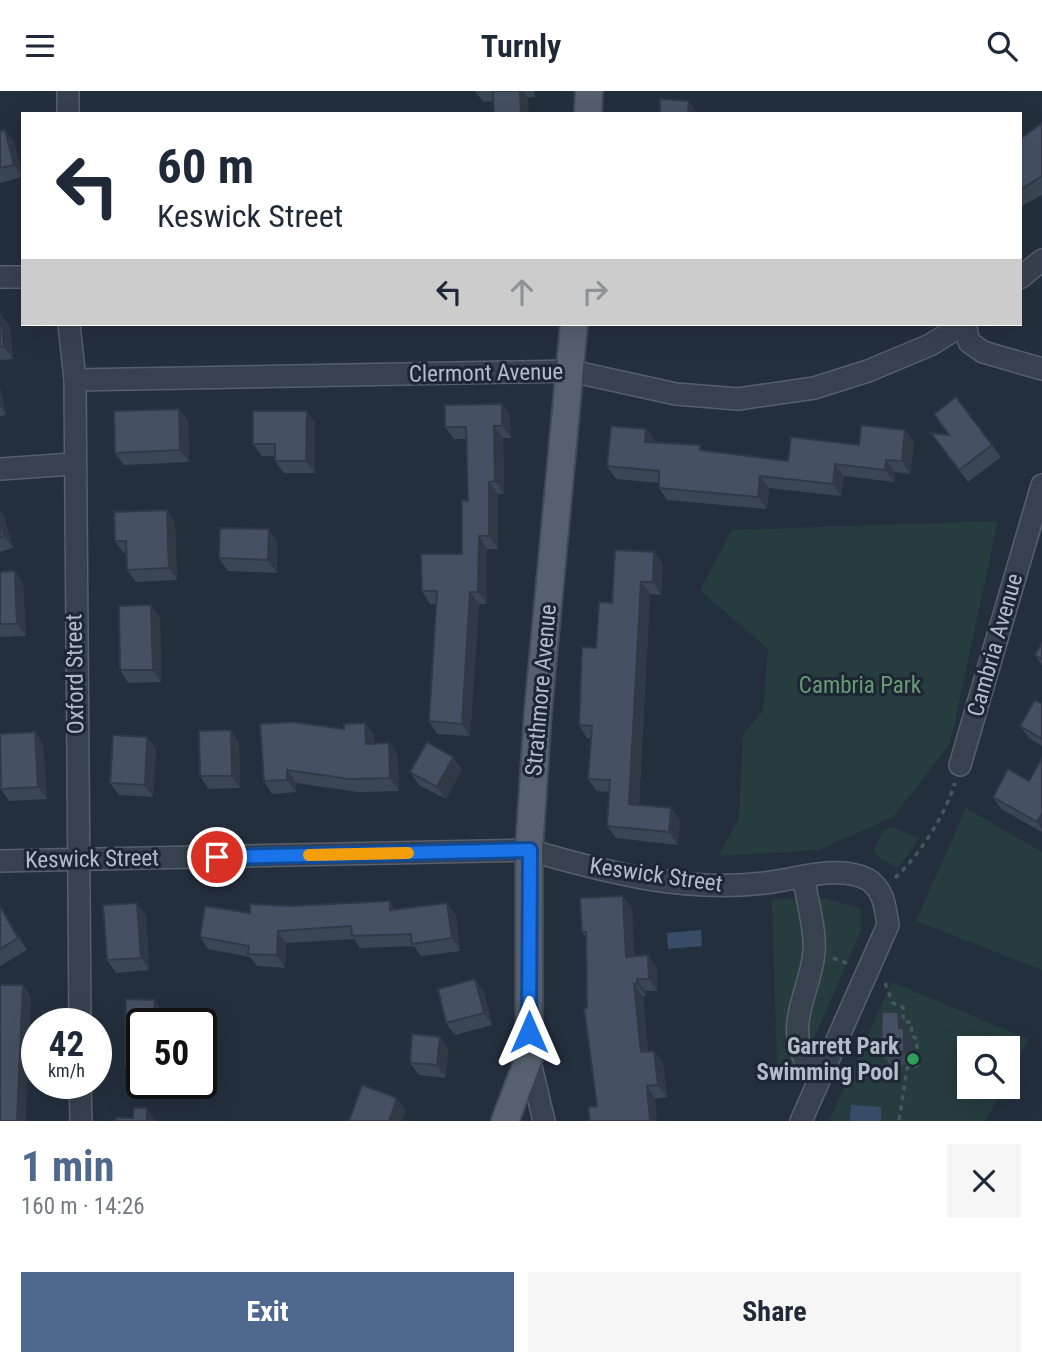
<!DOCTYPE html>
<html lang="en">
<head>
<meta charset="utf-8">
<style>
  body { margin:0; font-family:"Roboto Condensed",sans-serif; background:#f6f6f7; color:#1f2937; height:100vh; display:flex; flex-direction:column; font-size:26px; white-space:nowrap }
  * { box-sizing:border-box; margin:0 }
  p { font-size:23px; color:#747a83 }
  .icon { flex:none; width:38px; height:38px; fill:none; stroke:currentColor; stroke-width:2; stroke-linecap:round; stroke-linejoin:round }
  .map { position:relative; height:1030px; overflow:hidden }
  .panel { display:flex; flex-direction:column; background:#fff; flex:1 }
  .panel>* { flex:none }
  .top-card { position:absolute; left:21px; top:21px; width:1001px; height:214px; border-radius:0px; box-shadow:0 7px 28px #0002; background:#fff; color:#1f2937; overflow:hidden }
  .tools { position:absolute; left:957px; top:945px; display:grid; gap:14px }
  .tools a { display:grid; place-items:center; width:63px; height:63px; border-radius:0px; background:#fff; box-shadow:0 7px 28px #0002; font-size:35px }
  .speed { position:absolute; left:21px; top:917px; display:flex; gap:14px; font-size:35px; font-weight:700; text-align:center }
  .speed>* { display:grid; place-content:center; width:91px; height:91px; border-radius:50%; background:#fff; box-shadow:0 7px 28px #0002; line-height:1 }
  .speed small { font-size:18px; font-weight:400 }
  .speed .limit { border:4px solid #111; border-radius:10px; background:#fff; color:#111 }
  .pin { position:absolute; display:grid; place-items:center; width:60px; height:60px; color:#fff; margin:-30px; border:4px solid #fff; border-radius:50%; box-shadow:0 2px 7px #0007 }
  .me { position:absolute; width:77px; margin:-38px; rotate:0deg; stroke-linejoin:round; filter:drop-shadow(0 0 5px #0008) }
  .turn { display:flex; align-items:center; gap:24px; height:147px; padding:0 21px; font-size:32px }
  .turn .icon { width:91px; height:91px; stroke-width:2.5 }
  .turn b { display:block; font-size:49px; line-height:60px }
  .lanes { display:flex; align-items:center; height:66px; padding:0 21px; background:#0003; justify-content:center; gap:35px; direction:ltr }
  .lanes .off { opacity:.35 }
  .round { display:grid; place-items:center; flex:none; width:74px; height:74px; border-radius:0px; background:#f6f6f7 }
  .head { display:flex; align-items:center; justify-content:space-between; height:119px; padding:0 21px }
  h1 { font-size:42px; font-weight:700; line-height:52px; color:#4f688e }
  .primary-button { display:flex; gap:14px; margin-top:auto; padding:14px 21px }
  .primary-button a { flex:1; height:80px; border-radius:0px; background:#4f688e; color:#fff; font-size:28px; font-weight:700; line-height:80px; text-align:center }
  .primary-button a+a { background:#f6f6f7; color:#1f2937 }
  header { display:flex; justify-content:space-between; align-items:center; height:91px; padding:0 21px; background:#fff; font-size:32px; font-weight:700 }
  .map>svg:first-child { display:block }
  .green { fill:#263c3f }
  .water { fill:#394c67 }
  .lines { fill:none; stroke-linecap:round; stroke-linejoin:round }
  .minor-casing { stroke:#565f6c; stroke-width:24 }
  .major-casing { stroke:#414a57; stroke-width:30 }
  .path { stroke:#44595c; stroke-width:3.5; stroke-dasharray:5 5; stroke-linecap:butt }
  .minor { stroke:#38414e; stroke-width:21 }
  .major { stroke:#56606e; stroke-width:26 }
  .wall { fill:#3b4654 }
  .shaded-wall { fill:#303945 }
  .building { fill:#455162; stroke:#303945; stroke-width:2 }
  .route-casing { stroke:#114b97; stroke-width:18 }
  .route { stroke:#1a73e8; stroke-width:12 }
  .slow { stroke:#f59e0b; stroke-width:12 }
  .leisure-dot { fill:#2e9e5b; stroke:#1d2633; stroke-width:2.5 }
  .labels { text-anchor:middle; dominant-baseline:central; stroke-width:6; stroke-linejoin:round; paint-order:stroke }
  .street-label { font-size:23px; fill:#b4bcc9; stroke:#1d2633 }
  .park-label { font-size:23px; fill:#6b9a76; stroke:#1d2633 }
  .poi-label { font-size:23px; font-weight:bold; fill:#b4bcc9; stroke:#1d2633; text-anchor:end }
</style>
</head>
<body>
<header><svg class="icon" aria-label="menu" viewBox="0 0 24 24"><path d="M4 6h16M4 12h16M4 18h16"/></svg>Turnly<svg class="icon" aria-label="search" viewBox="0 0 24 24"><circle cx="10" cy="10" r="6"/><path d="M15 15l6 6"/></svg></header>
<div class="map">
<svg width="1042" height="1030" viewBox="0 0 1042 1030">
  <rect width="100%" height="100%" fill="#242f3e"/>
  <g class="green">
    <path d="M998,430L950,653L893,726L819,759L718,765L739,727L743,643L763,620L768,558L700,499L732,439Z"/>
    <path d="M966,717L1042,761V879L916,830Z"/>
    <path d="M894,736L919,747L898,778L875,763L874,758L884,739Z"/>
    <path d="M825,807L861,818V840L797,986L777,977L772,808Z"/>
    <path d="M892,891L1028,948L1008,990V957H970V996H1005L985,1030H829Z"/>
  </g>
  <g class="water">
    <path d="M701,839L702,855L668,858L667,842Z"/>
    <path d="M851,1014L881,1016V1030H850Z"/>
  </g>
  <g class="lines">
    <g class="minor-casing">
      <g id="minor">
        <path d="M68,0V23"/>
        <path d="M0,186H23"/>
        <path d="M1020,187L1042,169"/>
        <path d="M69,233L75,289L80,933"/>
        <path d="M965,233L969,251L983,261L1042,278"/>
        <path d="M75,289L571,280L676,303L738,308L814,297L868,280L930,254L964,233"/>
        <path d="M0,378L73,373"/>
        <path d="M960,674L1042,394"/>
        <path d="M0,770L529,759C608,782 689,803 772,791C800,787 840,774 867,788C884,798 885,816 888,834L801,1030"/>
        <path d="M803,786C807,807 816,841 814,861C811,898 786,930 804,967L825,975"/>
        <path d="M529,967L544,1030"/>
        <path d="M80,992L81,1030"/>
      </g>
    </g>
    <g class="major-casing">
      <g id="major">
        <path d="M588,23L589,0"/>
        <path d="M505,1030L529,967V759L538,621L574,233"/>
      </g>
    </g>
    <g class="path">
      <path d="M895,787C921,762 944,726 955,692"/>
      <path d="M833,867L849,873"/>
      <path d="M885,892L893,912L903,916V931H911L912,945L917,948V975L907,977L899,1030"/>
    </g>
    <use href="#minor" class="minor"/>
    <use href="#major" class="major"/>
  </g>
  <g class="wall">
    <path d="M475,0H534L535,6L483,11Z"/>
    <path d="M1042,32V104L1020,116V48Z"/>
    <path d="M5,39L14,51L22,86L0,92V40Z"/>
    <path d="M0,223L10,236L13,268L0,269Z"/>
    <path d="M0,297L6,324L0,325Z"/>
    <path d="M502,313L510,325L511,347H503L504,403H498V458H487V513H479L470,645L437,643L429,630L437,513H430L422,500L462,463L468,410L466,348H454L445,336Z"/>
    <path d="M179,318L188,330L189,371L124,374L115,362Z"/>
    <path d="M315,332V382H284L275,370V365H262L253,353Z"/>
    <path d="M646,338L655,350V352L704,359L788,370L859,354L905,339L914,351L910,383L895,381L894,391L844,385L841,405L769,397L767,418L667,409L659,397V392L616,388L607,375Z"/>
    <path d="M931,342L949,344L992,354L1001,366L968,391Z"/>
    <path d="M167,419L175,432L177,489L136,491L127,479L126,462H124L115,450Z"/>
    <path d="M0,420L4,426L13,457L0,461Z"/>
    <path d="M277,451V482L228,480L219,467Z"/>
    <path d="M654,461L663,473L661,504L650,503L639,714L671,717L680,729L678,754L616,747L607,735L610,701L597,700L588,688L591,647H587L579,634L596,557Z"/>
    <path d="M15,480L23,493L26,545L0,546V481Z"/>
    <path d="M160,527L161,591L128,592L120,579Z"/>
    <path d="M1042,552V574L1035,564Z"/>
    <path d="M1042,613V655L1029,647L1020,635Z"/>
    <path d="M365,632L374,644V653L389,652L398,665L399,700L358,701L296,692V701L272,703L264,690L344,638Z"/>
    <path d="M231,639L239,652L240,697L209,698L200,685Z"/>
    <path d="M35,641L43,653L47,708L9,710L1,698Z"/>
    <path d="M147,646L156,658L153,706L119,704L110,692Z"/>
    <path d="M1042,667V741L1001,718L993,706L1029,690Z"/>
    <path d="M462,678L446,708L419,694L410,681Z"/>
    <path d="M390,810L395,819L456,824L460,860L421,865L414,855L360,857L354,848L286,852L285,877L257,875L250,866L208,858L200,846L250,822L291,815Z"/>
    <path d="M0,814L27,859L0,875Z"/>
    <path d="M632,817L634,865L648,864L657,877V900H645L646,905L643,906L648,960H654L663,972L667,1006L597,1015L586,847L582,841Z"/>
    <path d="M146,824L149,879L116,882L107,869Z"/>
    <path d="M475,888L484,901L492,934L455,944L446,932Z"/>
    <path d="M126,908L155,909L163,921V933H142V988H133L125,975Z"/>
    <path d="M898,921L907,934V942L913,950L912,974H890L881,961Z"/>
    <path d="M440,946L448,958L446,987L419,984L410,972Z"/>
  </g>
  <g class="shaded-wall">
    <path d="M520,0H523L528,7L529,23H521Z"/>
    <path d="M689,10L697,22V23H688Z"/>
    <path d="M5,39L14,51L22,86L14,74Z"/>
    <path d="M1,223L10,236L13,268L4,256Z"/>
    <path d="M0,297L6,324L0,315Z"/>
    <path d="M502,313L510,325L511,347L502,335Z"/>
    <path d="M179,318L188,330L189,371L180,359Z"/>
    <path d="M307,320L315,332V382L306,370Z"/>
    <path d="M494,335L503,347L504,403L495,390Z"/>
    <path d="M646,338L655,350L654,364L645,351Z"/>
    <path d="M905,339L914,351L910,383L902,370Z"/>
    <path d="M886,369L895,381L894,391L885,379Z"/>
    <path d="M835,373L844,385L841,405L833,393Z"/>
    <path d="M760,385L769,397L767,418L758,406Z"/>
    <path d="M489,391L498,403V458L489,445Z"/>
    <path d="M167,419L175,432L177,489L169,477Z"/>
    <path d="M0,420L4,426L13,457L4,445L0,430Z"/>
    <path d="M269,438L277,451V482L268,469Z"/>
    <path d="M479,445L487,458V513L478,501Z"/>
    <path d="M654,461L663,473L661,504L653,491Z"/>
    <path d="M15,480L23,493L26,545L17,533Z"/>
    <path d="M641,491L650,503L638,725L629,713Z"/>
    <path d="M470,501L479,513L470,645L462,633Z"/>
    <path d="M151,514L160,527L161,591L153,579Z"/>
    <path d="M365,632L374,644L375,665L366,653Z"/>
    <path d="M231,639L239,652L240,697L232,685Z"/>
    <path d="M35,641L43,653L47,708L38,696Z"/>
    <path d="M147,646L156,658L153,706L145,694Z"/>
    <path d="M389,652L398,665L399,700L390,687Z"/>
    <path d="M453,666L462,678L446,708L437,696Z"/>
    <path d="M287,679L296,692V701L287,689Z"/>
    <path d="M671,717L680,729L678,754L669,741Z"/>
    <path d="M1042,722V738L1037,731Z"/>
    <path d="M623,805L632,817L635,878L626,866Z"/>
    <path d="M390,810L398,823L390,819Z"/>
    <path d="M137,812L146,824L149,879L141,867Z"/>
    <path d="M447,812L456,824L460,860L452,847Z"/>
    <path d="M0,814L6,823L27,859L18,847Z"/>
    <path d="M278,840L286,852L285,877L277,864Z"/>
    <path d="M648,864L657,877V900L649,888Z"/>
    <path d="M475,888L484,901L492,934L484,922Z"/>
    <path d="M637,888L645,900L646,905L637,893Z"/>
    <path d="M634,893L643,906L649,974L641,961Z"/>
    <path d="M23,894L31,906L26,1030H17Z"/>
    <path d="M155,909L163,921V933H154Z"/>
    <path d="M898,921L907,934V942L913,950L912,974L904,961L899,937Z"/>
    <path d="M440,946L448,958L446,987L437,974Z"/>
    <path d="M654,960L663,972L667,1006L658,994Z"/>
    <path d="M647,995L655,1008L657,1030H650Z"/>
    <path d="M397,1007L406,1019L402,1030H389Z"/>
    <path d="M147,1017L156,1030H147Z"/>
  </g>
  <g class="building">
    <path d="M493,0H520L521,23H494Z"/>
    <path d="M660,8L689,10L688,23H660Z"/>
    <path d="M1042,32V85L1020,99V48Z"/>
    <path d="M5,39L14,74L0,77V40Z"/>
    <path d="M0,223H1L4,256H0Z"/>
    <path d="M956,306L992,354L959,379L931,342L949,344L934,323Z"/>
    <path d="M502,313V335H494L495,390L489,391V445H479L478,501H470L462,633L429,630L437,500H422L421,463H462V409L468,410L466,336H445V314Z"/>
    <path d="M179,318L180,359L115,362L114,320Z"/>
    <path d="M253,320H307L306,370H275V353H253Z"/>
    <path d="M861,334L905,339L902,370L886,369L885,379L835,373L833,393L760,385L758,406L659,397V380L607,375L611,335L646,338L645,351L700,354V359L788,370L791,346L859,354Z"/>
    <path d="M167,419L169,477L127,479L126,450H115L114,421Z"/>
    <path d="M0,430L4,445L0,446Z"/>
    <path d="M220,437L269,438L268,469L219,467Z"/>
    <path d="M615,459L654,461L653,491H641L629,713L671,717L669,741L607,735L610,689L588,688L592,635L579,634L582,556L596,557L599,511L612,512Z"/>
    <path d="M15,480L17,533H0V481Z"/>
    <path d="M151,514L153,579H120L119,515Z"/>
    <path d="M1042,552V568L1035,564Z"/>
    <path d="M1035,609L1042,613V648L1020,635Z"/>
    <path d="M293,631L344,638V633L365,632L366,653L389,652L390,687L349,688L287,679V689L264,690L260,633Z"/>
    <path d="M231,639L232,685H200L199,640Z"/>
    <path d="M35,641L38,696L1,698L0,643Z"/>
    <path d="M113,644L147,646L145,694L110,692Z"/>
    <path d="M427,651L453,666L437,696L410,681Z"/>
    <path d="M1042,667V722L1037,731L993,706L1008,678L1029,690Z"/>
    <path d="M623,805L626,866L648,864L649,888H637V893H634L641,961L654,960L658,994L647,995L650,1030H590L588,1016L597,1015L584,917H587L586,841H582L580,807Z"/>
    <path d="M390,810V819L447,812L452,847L412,853L411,843L352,845L351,835L278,840L277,864L248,863L249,855L200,846L205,815L250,822V813L291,815Z"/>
    <path d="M137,812L141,867L107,869L103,814Z"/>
    <path d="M0,815L18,847L0,858Z"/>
    <path d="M475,888L484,922L446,932L438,898Z"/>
    <path d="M0,894H23L17,1030H0Z"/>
    <path d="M126,908L155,909L154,933H142V976L125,975Z"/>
    <path d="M882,921H898L899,937L904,938V961H881Z"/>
    <path d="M412,943L440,946L437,974L410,972Z"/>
    <path d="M362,994L397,1007L389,1030H349Z"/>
    <path d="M134,1017H147V1030H116V1027H133Z"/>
  </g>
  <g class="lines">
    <g class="route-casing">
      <path id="route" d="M217,766L530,759L529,941"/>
    </g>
    <use href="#route" class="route"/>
    <path class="slow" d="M309,764L408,762"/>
  </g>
  <circle class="leisure-dot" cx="913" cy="968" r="7"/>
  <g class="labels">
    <g class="street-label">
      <text transform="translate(486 282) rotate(-1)">Clermont Avenue</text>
      <text transform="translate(995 554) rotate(-74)">Cambria Avenue</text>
      <text transform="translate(75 583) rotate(-91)">Oxford Street</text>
      <text transform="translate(541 599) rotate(-85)">Strathmore Avenue</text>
      <text transform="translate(92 768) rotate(-1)">Keswick Street</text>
      <text transform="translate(656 784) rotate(8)">Keswick Street</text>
    </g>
    <g class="park-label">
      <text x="860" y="594">Cambria Park</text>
    </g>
    <g class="poi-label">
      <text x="899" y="955">Garrett Park<tspan x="899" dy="26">Swimming Pool</tspan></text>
    </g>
  </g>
</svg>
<div class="tools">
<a><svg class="icon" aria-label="search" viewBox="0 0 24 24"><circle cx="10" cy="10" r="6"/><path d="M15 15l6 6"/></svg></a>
</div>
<div class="speed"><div>42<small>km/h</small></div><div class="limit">50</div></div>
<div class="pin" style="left:217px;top:766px;background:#d93025"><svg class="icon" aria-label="arrive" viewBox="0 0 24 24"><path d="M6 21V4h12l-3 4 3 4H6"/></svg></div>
<svg class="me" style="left:529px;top:941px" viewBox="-20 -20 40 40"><path d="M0-17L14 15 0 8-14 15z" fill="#1a73e8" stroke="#fff" stroke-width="4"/></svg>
<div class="top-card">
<div class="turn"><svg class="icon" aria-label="left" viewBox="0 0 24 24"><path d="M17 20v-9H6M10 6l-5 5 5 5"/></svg><div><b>60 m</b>Keswick Street</div></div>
<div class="lanes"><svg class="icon" aria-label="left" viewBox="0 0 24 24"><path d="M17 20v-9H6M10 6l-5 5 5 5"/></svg><svg class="icon off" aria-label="ahead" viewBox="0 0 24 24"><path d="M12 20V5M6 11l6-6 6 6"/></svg><svg class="icon off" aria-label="right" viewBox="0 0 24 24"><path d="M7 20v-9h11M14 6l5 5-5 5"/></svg></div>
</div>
</div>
<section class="panel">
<div class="head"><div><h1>1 min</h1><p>160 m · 14:26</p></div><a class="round"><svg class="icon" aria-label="close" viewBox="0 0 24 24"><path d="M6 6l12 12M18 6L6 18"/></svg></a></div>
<div class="primary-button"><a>Exit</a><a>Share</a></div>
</section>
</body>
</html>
